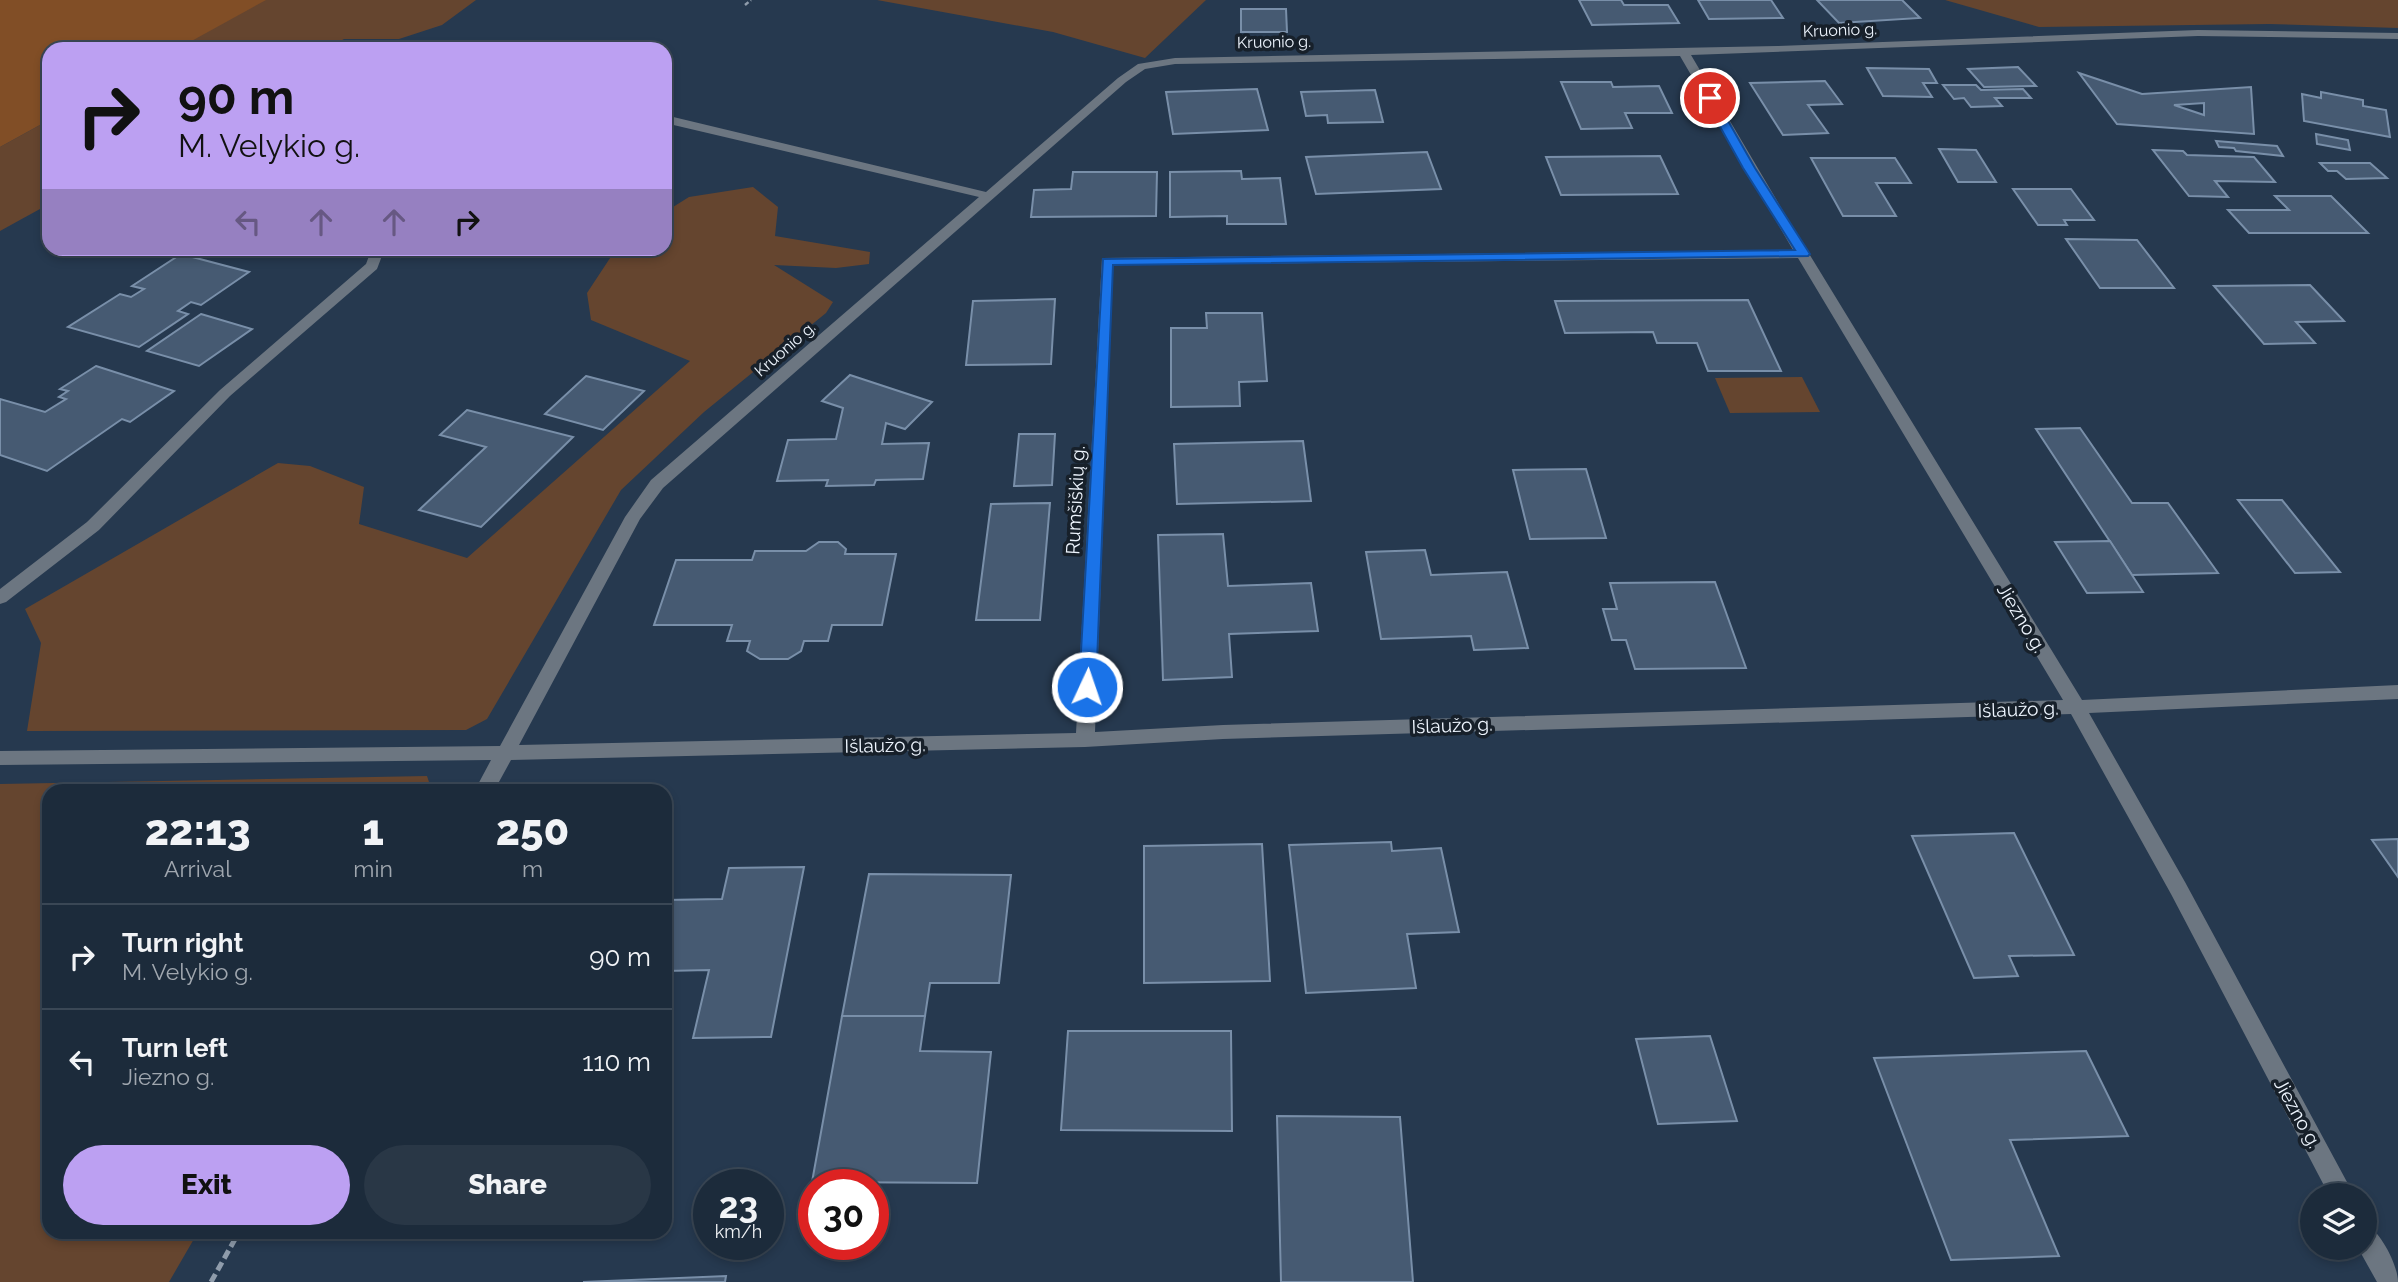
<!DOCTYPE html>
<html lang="en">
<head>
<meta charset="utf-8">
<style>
  body { margin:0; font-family:Raleway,sans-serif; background:#293746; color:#f1f3f6; height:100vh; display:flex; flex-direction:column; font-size:26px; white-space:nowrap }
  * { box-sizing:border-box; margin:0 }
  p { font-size:23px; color:#a0a7af }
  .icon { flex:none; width:38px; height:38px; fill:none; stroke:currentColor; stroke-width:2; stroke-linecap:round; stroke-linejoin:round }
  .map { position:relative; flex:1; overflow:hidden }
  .details { position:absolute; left:42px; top:784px; width:630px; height:455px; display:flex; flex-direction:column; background:#1c2b3b; border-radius:21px; box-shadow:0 4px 10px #0003,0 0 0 2px #3a4755 }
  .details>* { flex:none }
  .top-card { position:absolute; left:42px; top:42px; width:630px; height:214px; border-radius:21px; box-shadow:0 4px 10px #0003,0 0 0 2px #3a4755; background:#bca0f2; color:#111; overflow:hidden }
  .tools { position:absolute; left:2300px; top:1183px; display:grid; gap:14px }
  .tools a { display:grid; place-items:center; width:77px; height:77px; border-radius:50%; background:#1c2b3b; box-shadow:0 4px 10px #0003,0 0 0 2px #3a4755; font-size:35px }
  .speed { position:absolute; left:693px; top:1169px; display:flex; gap:14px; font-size:35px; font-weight:700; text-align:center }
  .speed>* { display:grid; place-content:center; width:91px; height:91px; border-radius:50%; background:#1c2b3b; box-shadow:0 4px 10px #0003,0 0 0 2px #3a4755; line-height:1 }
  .speed small { font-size:18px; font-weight:400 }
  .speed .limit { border:10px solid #d22; background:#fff; color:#111 }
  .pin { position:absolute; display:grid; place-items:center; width:60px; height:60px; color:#fff; margin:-30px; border:4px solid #fff; border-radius:50%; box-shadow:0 2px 7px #0007 }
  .me { position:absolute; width:77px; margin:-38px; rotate:3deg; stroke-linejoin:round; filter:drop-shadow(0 0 5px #0008) }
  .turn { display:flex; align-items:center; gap:24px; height:147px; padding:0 21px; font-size:32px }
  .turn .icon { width:91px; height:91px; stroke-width:2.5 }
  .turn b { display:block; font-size:49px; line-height:60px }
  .lanes { display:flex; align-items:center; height:66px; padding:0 21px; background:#0003; justify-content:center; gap:35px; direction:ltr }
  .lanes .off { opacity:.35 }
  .eta { display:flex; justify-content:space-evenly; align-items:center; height:119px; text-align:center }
  .eta b { font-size:42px; font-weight:800; line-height:49px }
  .primary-button { display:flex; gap:14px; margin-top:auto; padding:14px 21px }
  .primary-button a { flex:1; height:80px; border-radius:42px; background:#bca0f2; color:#111; font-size:28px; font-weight:800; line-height:80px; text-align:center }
  .primary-button a+a { background:#293746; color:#f1f3f6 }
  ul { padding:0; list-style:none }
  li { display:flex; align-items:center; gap:21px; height:105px; padding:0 21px; border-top:2px solid #3a4755 }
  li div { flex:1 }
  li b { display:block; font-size:26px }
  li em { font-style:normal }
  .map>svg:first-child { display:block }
  .green { fill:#65452f }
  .water { fill:#814e26 }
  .building { fill:#465a72; stroke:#798fa9; stroke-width:2; fill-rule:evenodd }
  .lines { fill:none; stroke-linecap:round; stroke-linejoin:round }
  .path-far1 { stroke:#8f9cab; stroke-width:2.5; stroke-dasharray:4.5 2.5; stroke-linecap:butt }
  .path { stroke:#8f9cab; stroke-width:5; stroke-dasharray:9 4.5; stroke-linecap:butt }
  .minor { fill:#6c7681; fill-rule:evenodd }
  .route { fill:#1a73e8; stroke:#114b97; stroke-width:2 }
  .labels { text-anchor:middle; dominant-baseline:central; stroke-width:7; stroke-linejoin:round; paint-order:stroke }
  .far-street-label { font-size:16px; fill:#eef5fe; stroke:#17202a }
  .street-label { font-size:19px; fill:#eef5fe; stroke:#17202a }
</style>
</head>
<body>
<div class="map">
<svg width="2398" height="1282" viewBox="0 0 2398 1282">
  <rect width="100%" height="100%" fill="#26394f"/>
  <g class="green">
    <path d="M0,0H476L442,25L399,39H344L326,49H49Z"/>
    <path d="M877,0H1206L1145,58L1053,32Z"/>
    <path d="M1945,0H2398V28L2269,24L2039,27Z"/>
    <path d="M49,120V204L0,231V147Z"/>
    <path d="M753,187L778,207L775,236L870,252L869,264L836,268L774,265L833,302L826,313L704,412L621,490L487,719L466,730L27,731L41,643L25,609L278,463L310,466L364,487L359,524L467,558L690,361L591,320L587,293L616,249L665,248V212L689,197Z"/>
    <path d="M1802,377L1820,412L1730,413L1715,378Z"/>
    <path d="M427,776L432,791H49V1232H198L169,1282H0V784Z"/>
  </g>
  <path class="water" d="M0,0H266L177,49H49V120L0,147Z"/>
  <g class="building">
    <path d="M1579,0H1621L1624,5H1668L1679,23L1592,25Z"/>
    <path d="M1698,0H1771L1783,18L1709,19Z"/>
    <path d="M1817,0H1902L1920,18L1839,23Z"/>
    <path d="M1241,9H1286L1287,32H1241Z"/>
    <path d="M2018,67L2036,86L1984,87L1968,69Z"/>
    <path d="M1867,68L1929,69L1937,83H1923L1932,97L1883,96Z"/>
    <path d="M2079,73L2142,94L2251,87L2254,134L2117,124ZM2204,103V115L2174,105Z"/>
    <path d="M1825,81L1842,104L1808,105L1828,133L1783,135L1750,83Z"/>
    <path d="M1561,82H1611L1613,87L1659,86L1672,113H1625L1632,128L1581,129Z"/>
    <path d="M1943,85H1976L1981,90L2023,89L2031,98H1995L2002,106L1971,107L1964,98L1954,99Z"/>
    <path d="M1257,89L1268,130L1173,134L1166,92Z"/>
    <path d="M1375,90L1383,122L1328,123L1327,115L1306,116L1301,92Z"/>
    <path d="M2321,92L2363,100V106L2386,110L2390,137L2304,121L2302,94L2321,98Z"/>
    <path d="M2316,134L2348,140L2350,150L2317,144Z"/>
    <path d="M2216,141L2277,146L2283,156L2236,151L2234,148L2219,147Z"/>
    <path d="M1939,149L1976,150L1996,182H1958Z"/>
    <path d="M2153,150L2183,151L2187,155L2254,157L2275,182L2215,181L2228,197L2189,196Z"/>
    <path d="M1427,152L1441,189L1316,194L1306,157Z"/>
    <path d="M1660,156L1678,194L1561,195L1546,157Z"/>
    <path d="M1811,158H1895L1911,183H1876L1896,216H1843Z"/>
    <path d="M2320,163H2370L2387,178L2346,179L2337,171H2328Z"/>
    <path d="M1241,171L1242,179L1280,178L1286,224H1227V216L1170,217V172Z"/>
    <path d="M1073,172H1157L1156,216L1031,217L1034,190L1071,189Z"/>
    <path d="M2013,189H2071L2094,220H2064L2067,225H2038Z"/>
    <path d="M2275,196H2331L2368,233H2249L2228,210H2289Z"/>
    <path d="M2066,239L2137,240L2174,288H2100Z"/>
    <path d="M181,254L249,272L201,305L191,302L178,311L188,314L139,347L68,327L120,294L131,297L144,289L132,286Z"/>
    <path d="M2310,285L2344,321L2296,322L2315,343L2264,344L2214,286Z"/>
    <path d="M1055,299L1051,364L966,365L973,301Z"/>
    <path d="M1748,300L1781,371H1708L1697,343H1657L1653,332L1565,333L1555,301Z"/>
    <path d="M1206,313H1262L1267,381L1239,382L1240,406L1171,407V328H1207Z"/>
    <path d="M201,314L252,329L199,366L147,351Z"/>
    <path d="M96,366L174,391L130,422L122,419L47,471L0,455V399L45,412L66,399L59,397L68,391L60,389Z"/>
    <path d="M850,375L932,402L905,429L886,423L882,444L929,443L923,479L876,480L874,485L826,486L828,480L777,481L788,440L836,439L843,408L822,401Z"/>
    <path d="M586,376L644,391L603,430L545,414Z"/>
    <path d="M467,410L573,437L481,527L419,510L486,447L440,435Z"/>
    <path d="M2080,428L2132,503H2168L2218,573L2132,575L2036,429Z"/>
    <path d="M1019,434H1055L1052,485L1014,486Z"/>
    <path d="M1303,441L1311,501L1177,504L1174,444Z"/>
    <path d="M1586,469L1606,538L1530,539L1513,470Z"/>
    <path d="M2238,500H2282L2340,572L2295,573Z"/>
    <path d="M1050,503L1040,620H976L991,504Z"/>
    <path d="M1223,534L1228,586L1311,583L1318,631L1229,634L1232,677L1163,680L1158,535Z"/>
    <path d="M2110,541L2143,592L2087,593L2055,542Z"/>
    <path d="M819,542H838L846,549L845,554H896L882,625H832L828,641H804L801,651L788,659H760L747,651L750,641H727L732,625H654L676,560H752L755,551H806Z"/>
    <path d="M1425,550L1431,575L1507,572L1528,648L1474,650L1471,636L1381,639L1366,552Z"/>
    <path d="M1715,582L1746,668L1635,669L1626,640H1612L1603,609H1617L1610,583Z"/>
    <path d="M2014,833L2074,955L2009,956L2018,976L1974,978L1912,836Z"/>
    <path d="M2398,839V877L2372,840Z"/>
    <path d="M1391,842L1392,851L1441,848L1459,932L1407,934L1416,988L1306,993L1289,845Z"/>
    <path d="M1262,844L1270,981L1144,983V846Z"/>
    <path d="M804,867L771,1037L693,1038L709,970L665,971V900L722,899L729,868Z"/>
    <path d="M869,874L1011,875L999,983H930L925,1016H842Z"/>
    <path d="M842,1016H925L920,1051L991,1052L977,1183L812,1182Z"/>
    <path d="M1068,1031H1231L1232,1131L1061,1130Z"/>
    <path d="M1710,1036L1737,1121L1658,1124L1636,1039Z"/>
    <path d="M2086,1051L2128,1136L2010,1140L2059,1256L1951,1260L1874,1058Z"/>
    <path d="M1277,1116L1400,1117L1413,1282H1281Z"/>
    <path d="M726,1276L725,1282H583Z"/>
  </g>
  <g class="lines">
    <path class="path-far1" d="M745,5L751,0"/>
    <path class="path" d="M211,1282L239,1232"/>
    <g class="minor">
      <path d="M2198,30L2398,33V39L2198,36L1691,55L1786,216L2082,700L2398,685V699L2089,713L2185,882L2354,1195H2329L2171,894L2071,714L1223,739L1085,747L511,760L494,791L475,790L491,760L0,765V751L500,746L625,517L651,480L979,197L665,123V115L986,192L1118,78L1138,64L1175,58L1777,46ZM1680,56L1793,250L1102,258L1076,733L519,745L640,519L663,488L1126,82L1145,69L1175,64ZM1798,258L2063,700L1223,725L1095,732L1113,265Z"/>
      <path d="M372,248H385L377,269L230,396L99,530L6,602L0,604V589L87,522L220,390L366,264Z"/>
      <path d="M2364,1223C2380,1230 2398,1265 2398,1282H2377L2358,1248H2364Z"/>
    </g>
  </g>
  <path class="route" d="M1710,95L1715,98L1755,168L1810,254L1808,256L1113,265L1096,687L1093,692H1082L1079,687L1103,259L1795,250L1743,168L1704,98Z"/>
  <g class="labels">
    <g class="far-street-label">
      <text transform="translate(1840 30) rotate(-2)">Kruonio g.</text>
      <text transform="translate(1274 42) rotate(-1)">Kruonio g.</text>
      <text transform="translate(785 349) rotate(-41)">Kruonio g.</text>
    </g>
    <g class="street-label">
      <text transform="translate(1075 500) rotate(-87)">Rumšiškių g.</text>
      <text transform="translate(2022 618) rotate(59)">Jiezno g.</text>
      <text transform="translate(2018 709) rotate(-2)">Išlaužo g.</text>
      <text transform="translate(1452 725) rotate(-2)">Išlaužo g.</text>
      <text transform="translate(885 745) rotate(-1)">Išlaužo g.</text>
      <text transform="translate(2298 1113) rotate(61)">Jiezno g.</text>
    </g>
  </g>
</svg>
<div class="tools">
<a><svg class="icon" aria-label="layers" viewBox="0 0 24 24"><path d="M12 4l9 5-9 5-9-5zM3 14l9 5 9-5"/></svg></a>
</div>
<div class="speed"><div>23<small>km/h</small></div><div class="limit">30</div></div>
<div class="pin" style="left:1710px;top:98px;background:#d93025"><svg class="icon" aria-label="arrive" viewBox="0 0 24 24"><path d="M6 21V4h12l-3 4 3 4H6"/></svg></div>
<svg class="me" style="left:1087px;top:687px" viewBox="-20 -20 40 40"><circle r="17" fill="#1a73e8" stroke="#fff" stroke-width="3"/><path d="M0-11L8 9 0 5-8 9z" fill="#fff"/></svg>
<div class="top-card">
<div class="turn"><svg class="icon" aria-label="right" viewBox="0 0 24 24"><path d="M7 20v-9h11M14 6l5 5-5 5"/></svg><div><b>90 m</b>M. Velykio g.</div></div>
<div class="lanes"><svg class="icon off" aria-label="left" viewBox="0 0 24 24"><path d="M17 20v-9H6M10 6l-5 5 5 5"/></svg><svg class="icon off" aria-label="ahead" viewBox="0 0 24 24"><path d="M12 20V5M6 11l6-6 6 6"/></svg><svg class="icon off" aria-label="ahead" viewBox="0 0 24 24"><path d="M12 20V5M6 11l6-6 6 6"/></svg><svg class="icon" aria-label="right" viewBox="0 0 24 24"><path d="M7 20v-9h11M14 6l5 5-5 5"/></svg></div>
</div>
<section class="details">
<div class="eta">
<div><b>22:13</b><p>Arrival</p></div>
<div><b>1</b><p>min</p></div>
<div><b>250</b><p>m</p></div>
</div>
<ul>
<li><svg class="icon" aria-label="right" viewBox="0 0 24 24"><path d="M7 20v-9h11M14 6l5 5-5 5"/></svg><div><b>Turn right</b><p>M. Velykio g.</p></div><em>90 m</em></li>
<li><svg class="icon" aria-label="left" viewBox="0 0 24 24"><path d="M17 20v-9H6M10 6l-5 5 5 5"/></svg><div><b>Turn left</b><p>Jiezno g.</p></div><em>110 m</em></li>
</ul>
<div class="primary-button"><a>Exit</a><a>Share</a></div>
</section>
</div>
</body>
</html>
